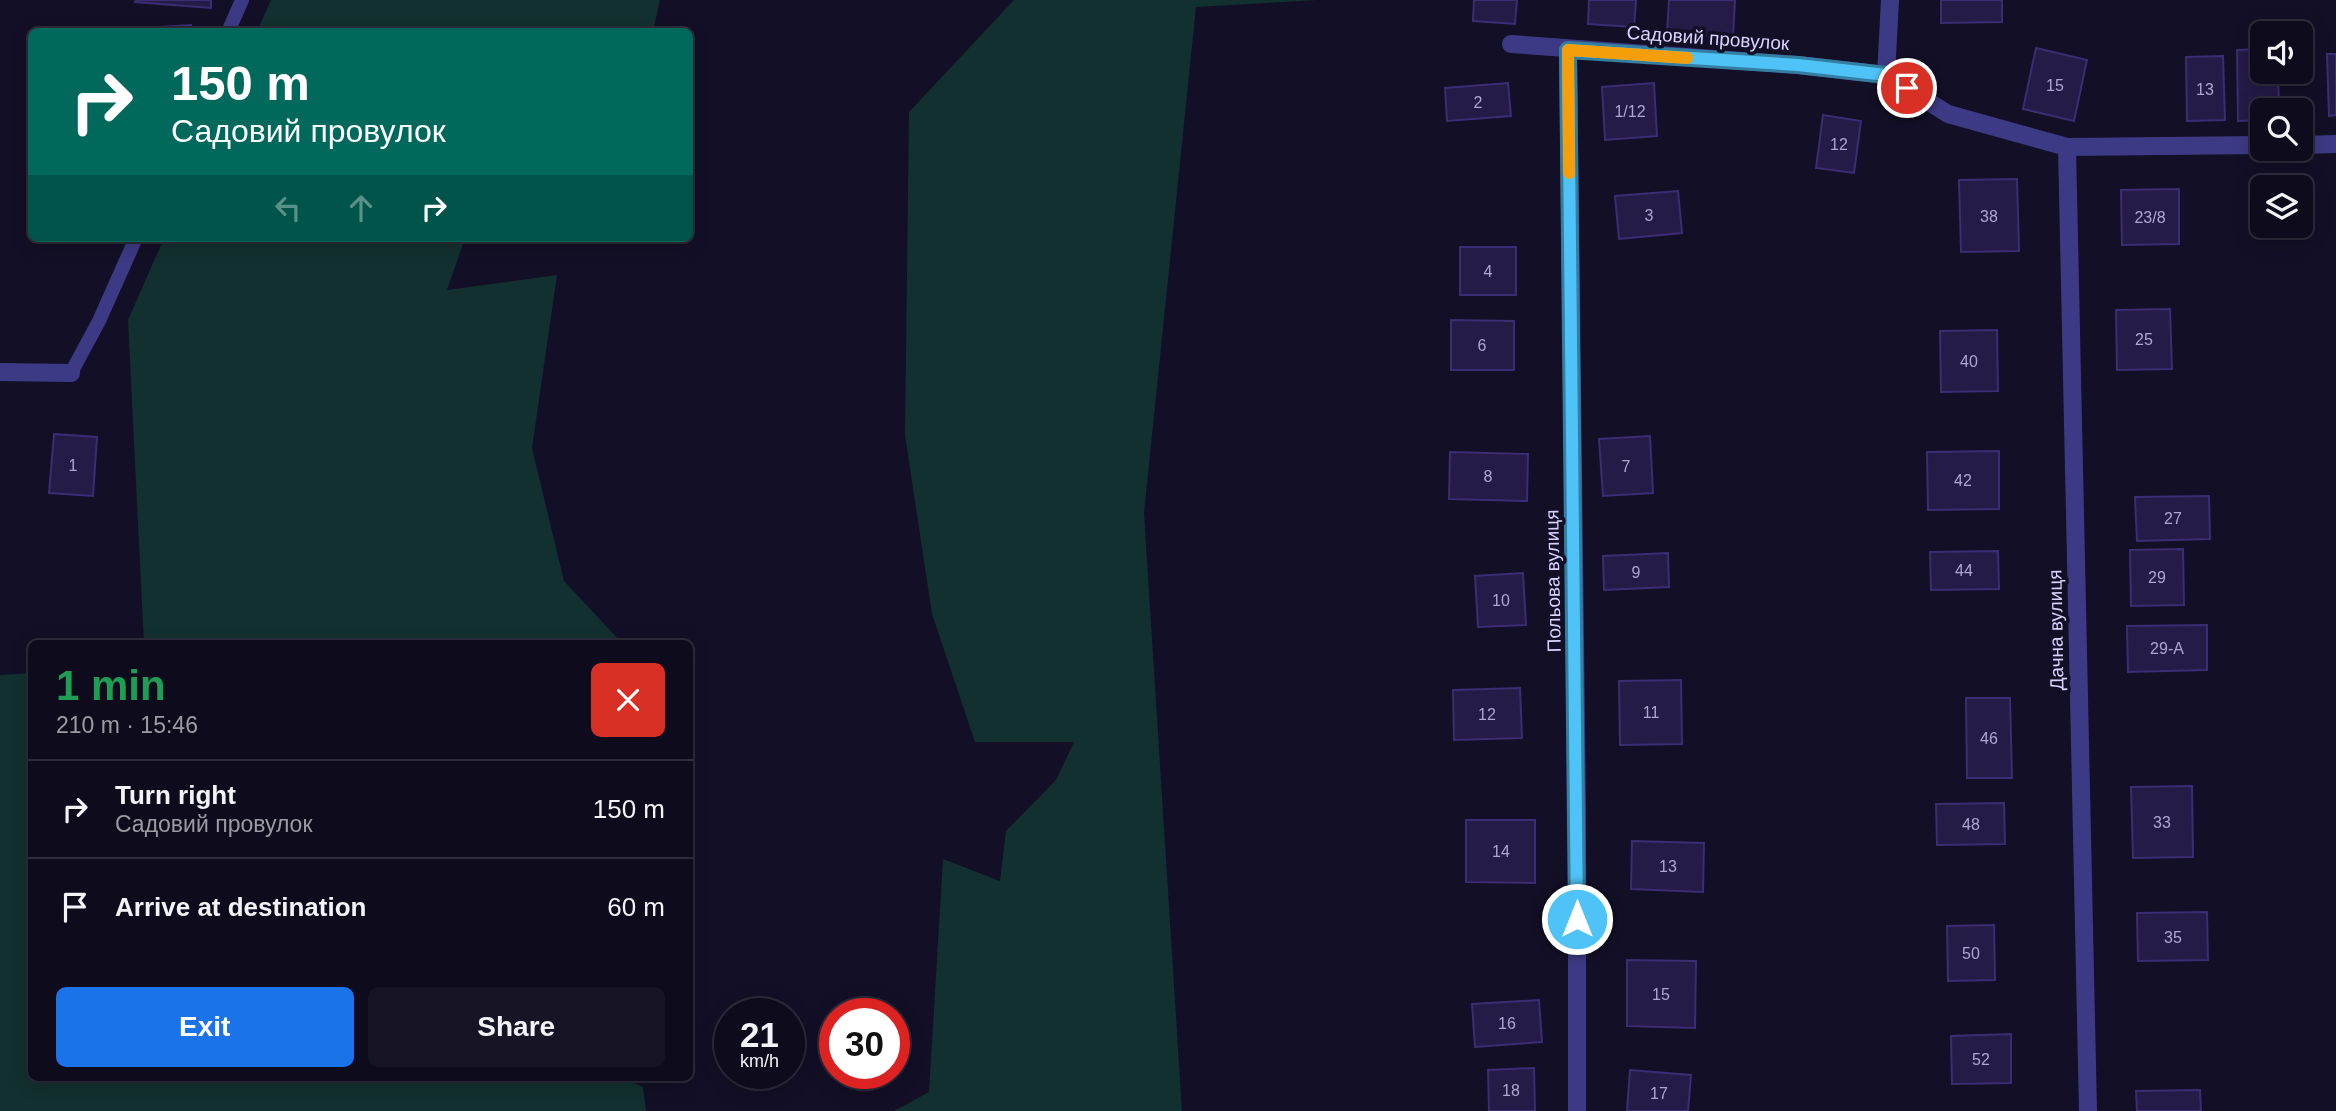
<!DOCTYPE html>
<html lang="en">
<head>
<meta charset="utf-8">
<style>
  body { margin:0; font-family:Helvetica,sans-serif; background:#171425; color:#f1f3f6; height:100vh; display:flex; flex-direction:column; font-size:26px; white-space:nowrap }
  * { box-sizing:border-box; margin:0 }
  p { font-size:23px; color:#9b9ba3 }
  .icon { flex:none; width:38px; height:38px; fill:none; stroke:currentColor; stroke-width:2; stroke-linecap:round; stroke-linejoin:round }
  .map { position:relative; flex:1; overflow:hidden }
  .sheet { position:absolute; left:28px; top:640px; width:665px; height:441px; display:flex; flex-direction:column; background:#0e0b1c; border-radius:10px; box-shadow:0 4px 18px #0003,0 0 0 2px #2e2b3b }
  .sheet>* { flex:none }
  .guide { position:absolute; left:28px; top:28px; width:665px; height:214px; border-radius:10px; box-shadow:0 4px 18px #0003,0 0 0 2px #2e2b3b; background:#00695c; color:#fff; overflow:hidden }
  .controls { position:absolute; left:2250px; top:21px; display:grid; gap:14px }
  .controls a { display:grid; place-items:center; width:63px; height:63px; border-radius:10px; background:#0e0b1c; box-shadow:0 4px 18px #0003,0 0 0 2px #2e2b3b; font-size:35px }
  .speed { position:absolute; left:714px; top:998px; display:flex; gap:14px; font-size:35px; font-weight:700; text-align:center }
  .speed>* { display:grid; place-content:center; width:91px; height:91px; border-radius:50%; background:#0e0b1c; box-shadow:0 4px 18px #0003,0 0 0 2px #2e2b3b; line-height:1 }
  .speed small { font-size:18px; font-weight:400 }
  .speed .limit { border:10px solid #d22; background:#fff; color:#111 }
  .pin { position:absolute; display:grid; place-items:center; width:60px; height:60px; color:#fff; margin:-30px; border:4px solid #fff; border-radius:50%; box-shadow:0 2px 7px #0007 }
  .me { position:absolute; width:77px; margin:-38px; rotate:0deg; stroke-linejoin:round; filter:drop-shadow(0 0 5px #0008) }
  .turn { display:flex; align-items:center; gap:24px; height:147px; padding:0 28px; font-size:32px }
  .turn .icon { width:91px; height:91px; stroke-width:2.5 }
  .turn b { display:block; font-size:49px; line-height:60px }
  .lanes { display:flex; align-items:center; height:66px; padding:0 28px; background:#0003; justify-content:center; gap:35px; direction:ltr }
  .lanes .off { opacity:.35 }
  .round { display:grid; place-items:center; flex:none; width:74px; height:74px; border-radius:10px; background:#171425 }
  .head { display:flex; align-items:center; justify-content:space-between; height:119px; padding:0 28px }
  h1 { font-size:42px; font-weight:600; line-height:52px; color:#1e9e55 }
  .action { display:flex; gap:14px; margin-top:auto; padding:14px 28px }
  .action a { flex:1; height:80px; border-radius:10px; background:#1a73e8; color:#fff; font-size:28px; font-weight:600; line-height:80px; text-align:center }
  .action a+a { background:#171425; color:#f1f3f6 }
  ul { padding:0; list-style:none }
  li { display:flex; align-items:center; gap:21px; height:98px; padding:0 28px; border-top:2px solid #2e2b3b }
  li div { flex:1 }
  li b { display:block; font-size:26px }
  li em { font-style:normal }
  .map>svg:first-child { display:block }
  .green { fill:#12302f }
  .building { fill:#241b47; stroke:#3b2d73; stroke-width:2 }
  .lines { fill:none; stroke-linecap:round; stroke-linejoin:round }
  .lane { stroke:#3d3a85; stroke-width:14 }
  .street { stroke:#3d3a85; stroke-width:18 }
  .route-casing { stroke:#337fa1; stroke-width:18 }
  .route { stroke:#4fc3f7; stroke-width:12 }
  .slow { stroke:#f59e0b; stroke-width:12 }
  .labels { text-anchor:middle; dominant-baseline:central; stroke-width:7; stroke-linejoin:round; paint-order:stroke }
  .number-label { font-size:16px; fill:#aca6d1 }
  .street-label { font-size:19px; fill:#d9d4ff; stroke:#130f26 }
</style>
</head>
<body>
<div class="map">
<svg width="2336" height="1111" viewBox="0 0 2336 1111">
  <rect width="100%" height="100%" fill="#130f26"/>
  <g class="green">
    <path d="M271,0H660L653,31H257Z"/>
    <path d="M1014,0H1318L1196,7L1144,513L1182,1111H894L929,1092L943,859L1000,881L1006,831L1056,780L1074,742H975L932,614L905,435L909,112Z"/>
    <path d="M164,238H465L447,290L557,275L532,448L564,581L623,644H144L128,320Z"/>
    <path d="M31,673L32,1078H623L643,1087L646,1111H0V675Z"/>
  </g>
  <g class="building">
    <path d="M136,0H211V8L135,2Z"/>
    <path d="M1474,0H1517L1515,24L1473,21Z"/>
    <path d="M1589,0H1636L1634,27L1588,24Z"/>
    <path d="M1669,0H1735L1733,37L1667,34Z"/>
    <path d="M1941,0H2002V22L1941,23Z"/>
    <path d="M191,25V32H125V29Z"/>
    <path d="M2036,48L2087,60L2074,121L2023,109Z"/>
    <path d="M2263,49V72H2278L2279,110H2263V120L2238,121L2237,50Z"/>
    <path d="M2327,54H2336V115L2329,116Z"/>
    <path d="M2223,56L2225,120L2187,121L2186,57Z"/>
    <path d="M1508,83L1511,116L1447,121L1445,88Z"/>
    <path d="M1654,83L1657,136L1605,140L1602,87Z"/>
    <path d="M1823,115L1861,121L1854,173L1816,168Z"/>
    <path d="M2017,179L2019,251L1961,252L1959,180Z"/>
    <path d="M2179,189V244L2122,245L2121,190Z"/>
    <path d="M1678,191L1682,233L1619,239L1615,196Z"/>
    <rect x="1460" y="247" width="56" height="48"/>
    <path d="M2170,309L2172,369L2117,370L2116,310Z"/>
    <path d="M1451,320L1514,321V370H1451Z"/>
    <path d="M1997,330L1998,391L1941,392L1940,331Z"/>
    <path d="M54,434L97,437L93,496L49,493Z"/>
    <path d="M1650,436L1653,493L1603,496L1599,439Z"/>
    <path d="M1999,451V509L1928,510L1927,452Z"/>
    <path d="M1450,452L1528,454L1527,501L1449,499Z"/>
    <path d="M2209,496L2210,539L2137,541L2135,497Z"/>
    <path d="M2183,549L2184,605L2131,606L2130,550Z"/>
    <path d="M1998,551L1999,589L1931,590L1930,552Z"/>
    <path d="M1668,553L1669,587L1604,590L1603,556Z"/>
    <path d="M1523,573L1526,625L1478,627L1475,576Z"/>
    <path d="M2207,625V670L2128,672L2127,626Z"/>
    <path d="M1681,680L1682,744L1620,745L1619,681Z"/>
    <path d="M1520,688L1522,738L1454,740L1453,690Z"/>
    <path d="M1966,698H2010L2012,778H1967Z"/>
    <path d="M2192,786L2193,857L2133,858L2131,787Z"/>
    <path d="M2004,803L2005,844L1937,845L1936,804Z"/>
    <path d="M1466,820H1535V883L1466,882Z"/>
    <path d="M1632,841L1704,843L1703,892L1631,889Z"/>
    <path d="M2207,912L2208,960L2138,961L2137,913Z"/>
    <path d="M1994,925L1995,980L1948,981L1947,926Z"/>
    <path d="M1627,960L1696,961L1695,1028L1627,1026Z"/>
    <path d="M1539,1000L1542,1042L1475,1047L1472,1004Z"/>
    <path d="M2011,1034V1083L1952,1084L1951,1036Z"/>
    <path d="M1534,1068L1535,1111H1489L1488,1070Z"/>
    <path d="M1630,1070L1691,1075L1688,1111H1627Z"/>
    <path d="M2200,1090L2201,1111H2137L2136,1091Z"/>
  </g>
  <g class="lines">
    <g class="lane">
      <path d="M228,32L242,0"/>
      <path d="M71,373L99,321L136,238"/>
    </g>
    <g class="street">
      <path d="M1511,44L1798,65L1886,75L1948,114L2067,147L2263,145"/>
      <path d="M1568,50L1577,808V1111"/>
      <path d="M1886,75L1890,0"/>
      <path d="M2301,145L2336,144"/>
      <path d="M2067,147L2088,1111"/>
      <path d="M0,372L71,373"/>
    </g>
  </g>
  <g class="lines">
    <g class="route-casing">
      <path id="route" d="M1577,919L1568,50L1798,65L1886,75L1907,88"/>
    </g>
    <use href="#route" class="route"/>
    <path class="slow" d="M1569,173L1568,50L1687,58"/>
  </g>
  <g class="labels">
    <g class="number-label">
      <text x="2055" y="85">15</text>
      <text x="2205" y="89">13</text>
      <text x="1478" y="102">2</text>
      <text x="1630" y="111">1/12</text>
      <text x="1839" y="144">12</text>
      <text x="1649" y="215">3</text>
      <text x="1989" y="216">38</text>
      <text x="2150" y="217">23/8</text>
      <text x="1488" y="271">4</text>
      <text x="2144" y="339">25</text>
      <text x="1482" y="345">6</text>
      <text x="1969" y="361">40</text>
      <text x="73" y="465">1</text>
      <text x="1626" y="466">7</text>
      <text x="1488" y="476">8</text>
      <text x="1963" y="480">42</text>
      <text x="2173" y="518">27</text>
      <text x="1964" y="570">44</text>
      <text x="1636" y="572">9</text>
      <text x="2157" y="577">29</text>
      <text x="1501" y="600">10</text>
      <text x="2167" y="648">29-А</text>
      <text x="1651" y="712">11</text>
      <text x="1487" y="714">12</text>
      <text x="1989" y="738">46</text>
      <text x="2162" y="822">33</text>
      <text x="1971" y="824">48</text>
      <text x="1501" y="851">14</text>
      <text x="1668" y="866">13</text>
      <text x="2173" y="937">35</text>
      <text x="1971" y="953">50</text>
      <text x="1661" y="994">15</text>
      <text x="1507" y="1023">16</text>
      <text x="1981" y="1059">52</text>
      <text x="1511" y="1090">18</text>
      <text x="1659" y="1093">17</text>
    </g>
    <g class="street-label">
      <text transform="translate(1708 38) rotate(4)">Садовий провулок</text>
      <text transform="translate(1553 581) rotate(-91)">Польова вулиця</text>
      <text transform="translate(2056 630) rotate(-91)">Дачна вулиця</text>
    </g>
  </g>
</svg>
<div class="controls">
<a><svg class="icon" aria-label="sound" viewBox="0 0 24 24"><path d="M4 9h4l5-4v14l-5-4H4zM17 9q2 3 0 6"/></svg></a>
<a><svg class="icon" aria-label="search" viewBox="0 0 24 24"><circle cx="10" cy="10" r="6"/><path d="M15 15l6 6"/></svg></a>
<a><svg class="icon" aria-label="layers" viewBox="0 0 24 24"><path d="M12 4l9 5-9 5-9-5zM3 14l9 5 9-5"/></svg></a>
</div>
<div class="speed"><div>21<small>km/h</small></div><div class="limit">30</div></div>
<div class="pin" style="left:1907px;top:88px;background:#d93025"><svg class="icon" aria-label="arrive" viewBox="0 0 24 24"><path d="M6 21V4h12l-3 4 3 4H6"/></svg></div>
<svg class="me" style="left:1577px;top:919px" viewBox="-20 -20 40 40"><circle r="17" fill="#4fc3f7" stroke="#fff" stroke-width="3"/><path d="M0-11L8 9 0 5-8 9z" fill="#fff"/></svg>
<div class="guide">
<div class="turn"><svg class="icon" aria-label="right" viewBox="0 0 24 24"><path d="M7 20v-9h11M14 6l5 5-5 5"/></svg><div><b>150 m</b>Садовий провулок</div></div>
<div class="lanes"><svg class="icon off" aria-label="left" viewBox="0 0 24 24"><path d="M17 20v-9H6M10 6l-5 5 5 5"/></svg><svg class="icon off" aria-label="ahead" viewBox="0 0 24 24"><path d="M12 20V5M6 11l6-6 6 6"/></svg><svg class="icon" aria-label="right" viewBox="0 0 24 24"><path d="M7 20v-9h11M14 6l5 5-5 5"/></svg></div>
</div>
<section class="sheet">
<div class="head"><div><h1>1 min</h1><p>210 m · 15:46</p></div><a class="round" style="background:#d93025;color:#fff"><svg class="icon" aria-label="close" viewBox="0 0 24 24"><path d="M6 6l12 12M18 6L6 18"/></svg></a></div>
<ul>
<li><svg class="icon" aria-label="right" viewBox="0 0 24 24"><path d="M7 20v-9h11M14 6l5 5-5 5"/></svg><div><b>Turn right</b><p>Садовий провулок</p></div><em>150 m</em></li>
<li><svg class="icon" aria-label="arrive" viewBox="0 0 24 24"><path d="M6 21V4h12l-3 4 3 4H6"/></svg><div><b>Arrive at destination</b></div><em>60 m</em></li>
</ul>
<div class="action"><a>Exit</a><a>Share</a></div>
</section>
</div>
</body>
</html>
